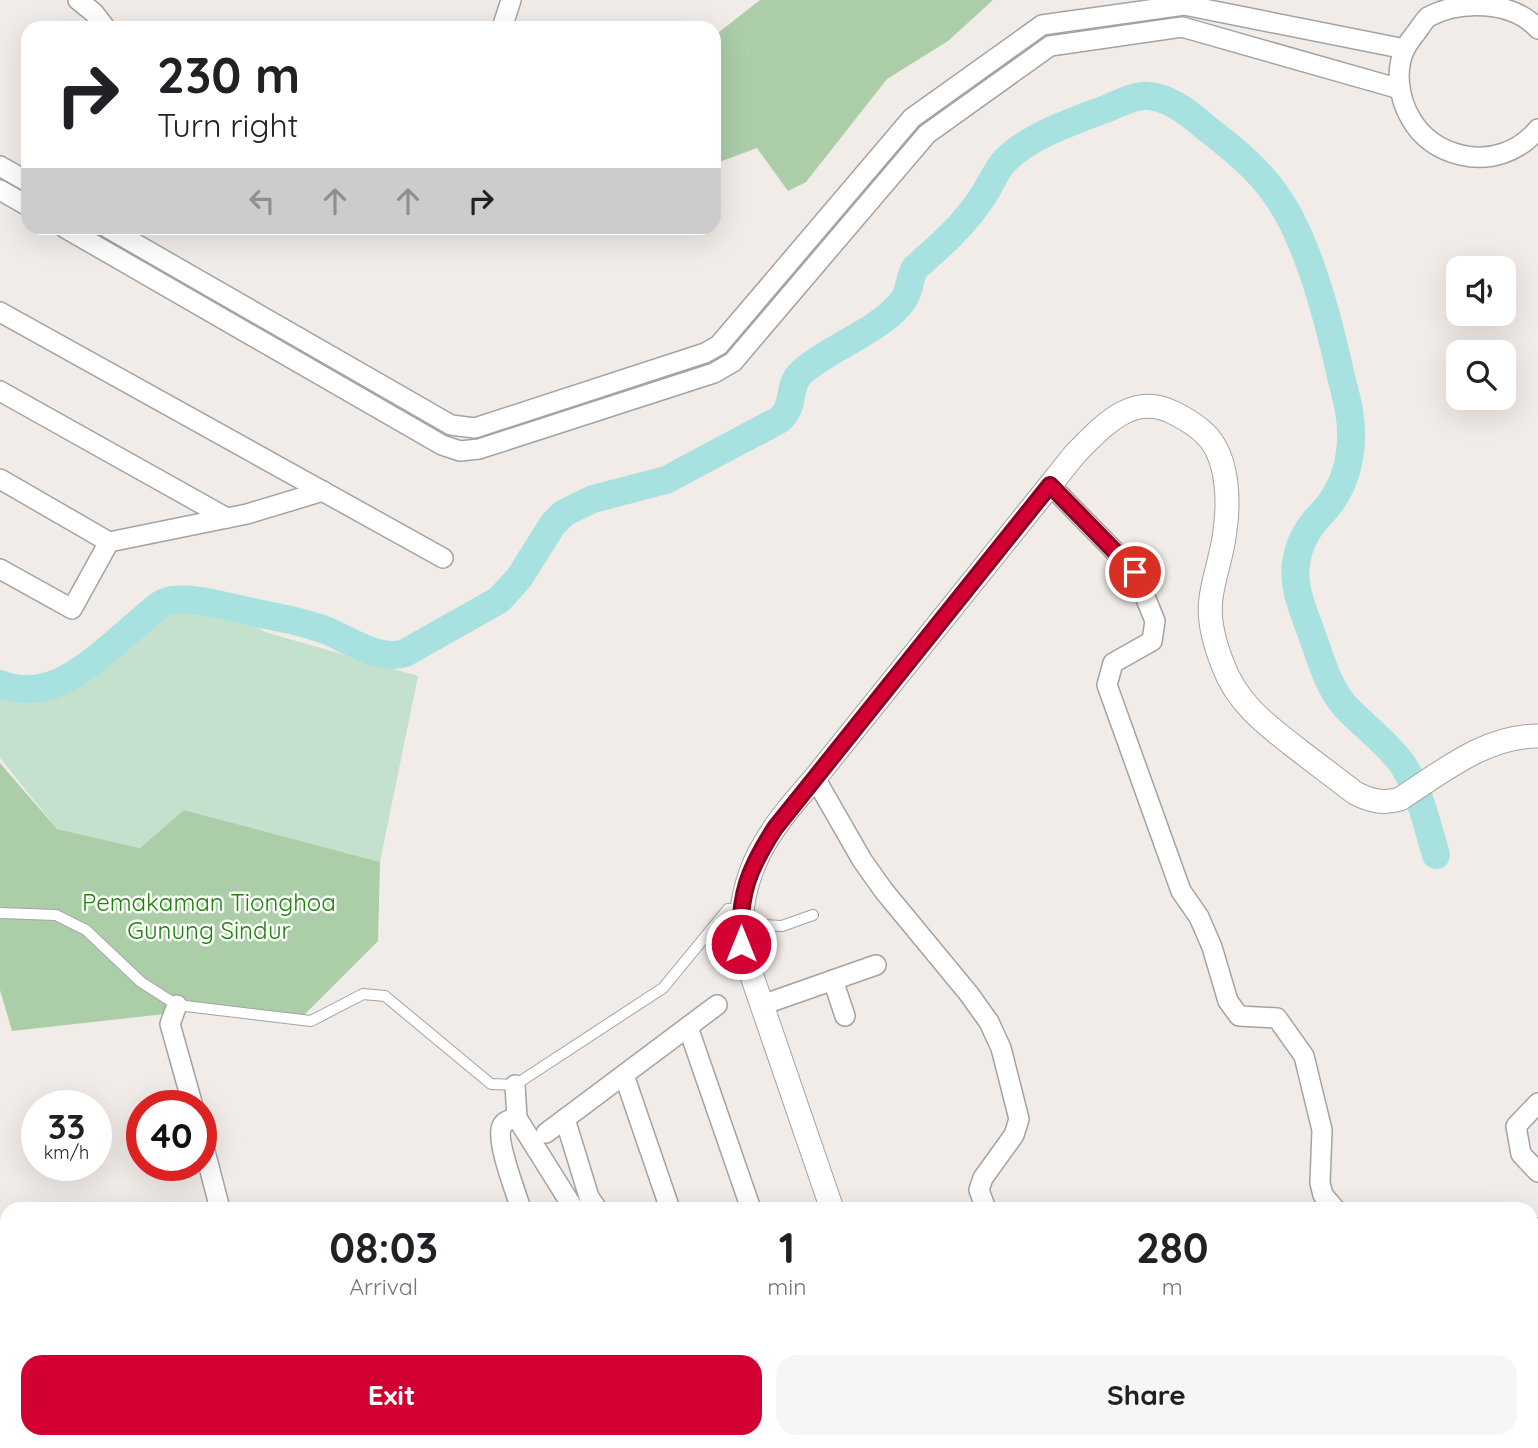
<!DOCTYPE html>
<html lang="en">
<head>
<meta charset="utf-8">
<style>
  body { margin:0; font-family:Quicksand,sans-serif; background:#f6f6f6; color:#202124; height:100vh; display:flex; flex-direction:column; font-size:26px; white-space:nowrap }
  * { box-sizing:border-box; margin:0 }
  p { font-size:23px; color:#757577 }
  .icon { flex:none; width:38px; height:38px; fill:none; stroke:currentColor; stroke-width:2; stroke-linecap:round; stroke-linejoin:round }
  .map { position:relative; flex:1; overflow:hidden }
  .side { position:absolute; left:0px; top:1202px; width:1538px; height:247px; display:flex; flex-direction:column; background:#fff; border-radius:21px 21px 0 0; box-shadow:0 7px 28px #0002 }
  .side>* { flex:none }
  .guide { position:absolute; left:21px; top:21px; width:700px; height:214px; border-radius:21px; box-shadow:0 7px 28px #0002; background:#fff; color:#202124; overflow:hidden }
  .controls { position:absolute; left:1446px; top:256px; display:grid; gap:14px }
  .controls a { display:grid; place-items:center; width:70px; height:70px; border-radius:14px; background:#fff; box-shadow:0 7px 28px #0002; font-size:35px }
  .speed { position:absolute; left:21px; top:1090px; display:flex; gap:14px; font-size:35px; font-weight:700; text-align:center }
  .speed>* { display:grid; place-content:center; width:91px; height:91px; border-radius:50%; background:#fff; box-shadow:0 7px 28px #0002; line-height:1 }
  .speed small { font-size:18px; font-weight:400 }
  .speed .limit { border:10px solid #d22; background:#fff; color:#111 }
  .pin { position:absolute; display:grid; place-items:center; width:60px; height:60px; color:#fff; margin:-30px; border:4px solid #fff; border-radius:50%; box-shadow:0 2px 7px #0007 }
  .me { position:absolute; width:77px; margin:-38px; rotate:0deg; stroke-linejoin:round; filter:drop-shadow(0 0 5px #0008) }
  .turn { display:flex; align-items:center; gap:24px; height:147px; padding:0 21px; font-size:32px }
  .turn .icon { width:91px; height:91px; stroke-width:2.5 }
  .turn b { display:block; font-size:49px; line-height:60px }
  .lanes { display:flex; align-items:center; height:66px; padding:0 21px; background:#0003; justify-content:center; gap:35px; direction:ltr }
  .lanes .off { opacity:.35 }
  .eta { display:flex; justify-content:space-evenly; align-items:center; height:119px; text-align:center }
  .eta b { font-size:42px; font-weight:700; line-height:49px }
  .action { display:flex; gap:14px; margin-top:auto; padding:14px 21px }
  .action a { flex:1; height:80px; border-radius:21px; background:#d30033; color:#fff; font-size:28px; font-weight:700; line-height:80px; text-align:center }
  .action a+a { background:#f6f6f6; color:#202124 }
  .map>svg:first-child { display:block }
  .wetland { fill:#c4e1cd }
  .cemetery { fill:#abcda8 }
  .lines { fill:none; stroke-linecap:round; stroke-linejoin:round }
  .river { stroke:#a7e2e1; stroke-width:28 }
  .service-casing { stroke:#a3a3a3; stroke-width:12 }
  .minor-casing { stroke:#a3a3a3; stroke-width:22 }
  .tertiary-casing { stroke:#a3a3a3; stroke-width:25 }
  .service { stroke:#fff; stroke-width:10 }
  .minor { stroke:#fff; stroke-width:19 }
  .tertiary { stroke:#fff; stroke-width:23 }
  .route-casing { stroke:#890021; stroke-width:18 }
  .route { stroke:#d30033; stroke-width:12 }
  .labels { text-anchor:middle; dominant-baseline:central; stroke-width:5; stroke-linejoin:round; paint-order:stroke }
  .park-label { font-size:24px; fill:#1a8406; stroke:#fff }
</style>
</head>
<body>
<div class="map">
<svg width="1538" height="1448" viewBox="0 0 1538 1448">
  <rect width="100%" height="100%" fill="#f2ece8"/>
  <path class="wetland" d="M191,585L265,632L418,676L380,862L185,810L140,848L57,829L0,758V684L44,698L79,682L134,617Z"/>
  <g class="cemetery">
    <path d="M760,0H993L948,41L887,79L806,182L788,191L757,148L714,164V36Z"/>
    <path d="M0,763L57,829L140,848L184,810L380,862L378,941L296,1023L192,1011L12,1031L0,990Z"/>
  </g>
  <g class="lines">
    <path class="river" d="M0,684C46,702 83,670 116,642C130,630 144,618 158,606C162,603 167,601 172,600C196,597 228,607 252,612C276,617 302,621 325,630C348,639 380,662 405,653L499,600L519,578L553,524L564,513L593,499L666,480L779,420C797,405 786,386 802,372C830,347 884,329 904,299C910,290 909,278 915,268C939,247 963,226 981,199C989,188 994,174 1003,163C1027,136 1074,121 1108,108C1119,104 1130,97 1142,96C1165,94 1189,113 1205,127C1231,147 1260,170 1278,198C1309,243 1328,319 1340,372C1345,393 1352,415 1351,437C1351,458 1345,482 1333,499C1328,508 1320,514 1314,522C1300,539 1293,562 1296,583C1298,601 1306,618 1312,635C1321,659 1327,685 1344,705C1363,726 1387,742 1403,765C1420,791 1427,825 1436,855"/>
    <g class="service-casing">
      <g id="service">
        <path d="M0,913L56,915L86,930L141,982L177,1005L311,1021L363,994L385,996L491,1084L515,1085L663,988L728,909L741,908"/>
        <path d="M741,924L782,926L813,915"/>
      </g>
    </g>
    <g class="minor-casing">
      <g id="minor">
        <path d="M78,0L94,13L104,26"/>
        <path d="M502,28L511,0"/>
        <path d="M1538,29C1512,0 1460,0 1428,17C1423,22 1419,29 1415,34C1412,38 1408,43 1406,47C1394,69 1399,99 1411,119C1422,138 1440,150 1461,155C1490,162 1519,152 1538,129"/>
        <path d="M0,166L28,182"/>
        <path d="M0,190L28,206"/>
        <path d="M65,228L442,445L460,451L479,449L714,373L733,362L927,134L1050,46L1182,27L1400,89"/>
        <path d="M108,228L451,425L475,428L705,353L719,345L912,118L1042,25L1184,5L1405,49"/>
        <path d="M0,312L443,558"/>
        <path d="M0,391L227,518"/>
        <path d="M0,479L109,542"/>
        <path d="M1050,485L1135,572L1155,621L1152,641L1113,663L1107,685L1181,891L1199,917L1212,947L1228,1001L1239,1016L1277,1018L1304,1056L1322,1130L1320,1183L1323,1195L1335,1209"/>
        <path d="M0,569L72,609L109,542L247,514L323,491"/>
        <path d="M815,778L862,860L884,891L969,994L989,1022L1001,1048L1019,1119L1014,1135L983,1178L979,1190L986,1209"/>
        <path d="M833,980L845,1016"/>
        <path d="M177,1005L170,1024L193,1106"/>
        <path d="M762,1005L876,965"/>
        <path d="M688,1027L751,1209"/>
        <path d="M624,1075L670,1209"/>
        <path d="M515,1085L517,1118L574,1209"/>
        <path d="M1538,1103L1516,1126L1521,1154L1538,1172"/>
        <path d="M517,1118C511,1120 505,1120 502,1126C495,1139 516,1193 521,1209"/>
        <path d="M565,1119L589,1197L597,1209"/>
        <path d="M546,1133L717,1005"/>
        <path d="M201,1136L220,1209"/>
        <path d="M1531,1230L1538,1228"/>
        <path d="M292,1442L295,1448"/>
        <path d="M715,1442L718,1448"/>
        <path d="M750,1442L752,1448"/>
        <path d="M832,1442L834,1448"/>
        <path d="M1149,1442L1154,1448"/>
        <path d="M1204,1442L1209,1448"/>
        <path d="M1452,1442L1457,1448"/>
        <path d="M568,1448L579,1442"/>
        <path d="M1036,1448L1043,1442"/>
      </g>
    </g>
    <g class="tertiary-casing">
      <g id="tertiary">
        <path d="M832,1209L741,944C737,871 769,830 815,778L1075,454C1102,427 1132,391 1174,413C1188,420 1203,429 1212,442C1228,465 1229,503 1225,530C1223,553 1214,575 1211,598C1208,619 1215,645 1223,665C1237,704 1269,727 1300,751C1318,765 1337,779 1355,793C1371,801 1383,804 1400,799C1442,772 1485,736 1538,736"/>
        <path d="M910,1442L912,1448"/>
      </g>
    </g>
    <use href="#service" class="service"/>
    <use href="#minor" class="minor"/>
    <use href="#tertiary" class="tertiary"/>
  </g>
  <g class="lines">
    <g class="route-casing">
      <path id="route" d="M741,944C738,895 749,868 775,828L1050,485L1135,572"/>
    </g>
    <use href="#route" class="route"/>
  </g>
  <g class="labels">
    <g class="park-label">
      <text x="209" y="902">Pemakaman Tionghoa<tspan x="209" dy="28">Gunung Sindur</tspan></text>
    </g>
  </g>
</svg>
<div class="controls">
<a><svg class="icon" aria-label="sound" viewBox="0 0 24 24"><path d="M4 9h4l5-4v14l-5-4H4zM17 9q2 3 0 6"/></svg></a>
<a><svg class="icon" aria-label="search" viewBox="0 0 24 24"><circle cx="10" cy="10" r="6"/><path d="M15 15l6 6"/></svg></a>
</div>
<div class="speed"><div>33<small>km/h</small></div><div class="limit">40</div></div>
<div class="pin" style="left:1135px;top:572px;background:#d93025"><svg class="icon" aria-label="arrive" viewBox="0 0 24 24"><path d="M6 21V4h12l-3 4 3 4H6"/></svg></div>
<svg class="me" style="left:741px;top:944px" viewBox="-20 -20 40 40"><circle r="17" fill="#d30033" stroke="#fff" stroke-width="3"/><path d="M0-11L8 9 0 5-8 9z" fill="#fff"/></svg>
<div class="guide">
<div class="turn"><svg class="icon" aria-label="right" viewBox="0 0 24 24"><path d="M7 20v-9h11M14 6l5 5-5 5"/></svg><div><b>230 m</b>Turn right</div></div>
<div class="lanes"><svg class="icon off" aria-label="left" viewBox="0 0 24 24"><path d="M17 20v-9H6M10 6l-5 5 5 5"/></svg><svg class="icon off" aria-label="ahead" viewBox="0 0 24 24"><path d="M12 20V5M6 11l6-6 6 6"/></svg><svg class="icon off" aria-label="ahead" viewBox="0 0 24 24"><path d="M12 20V5M6 11l6-6 6 6"/></svg><svg class="icon" aria-label="right" viewBox="0 0 24 24"><path d="M7 20v-9h11M14 6l5 5-5 5"/></svg></div>
</div>
<section class="side">
<div class="eta">
<div><b>08:03</b><p>Arrival</p></div>
<div><b>1</b><p>min</p></div>
<div><b>280</b><p>m</p></div>
</div>
<div class="action"><a>Exit</a><a>Share</a></div>
</section>
</div>
</body>
</html>
